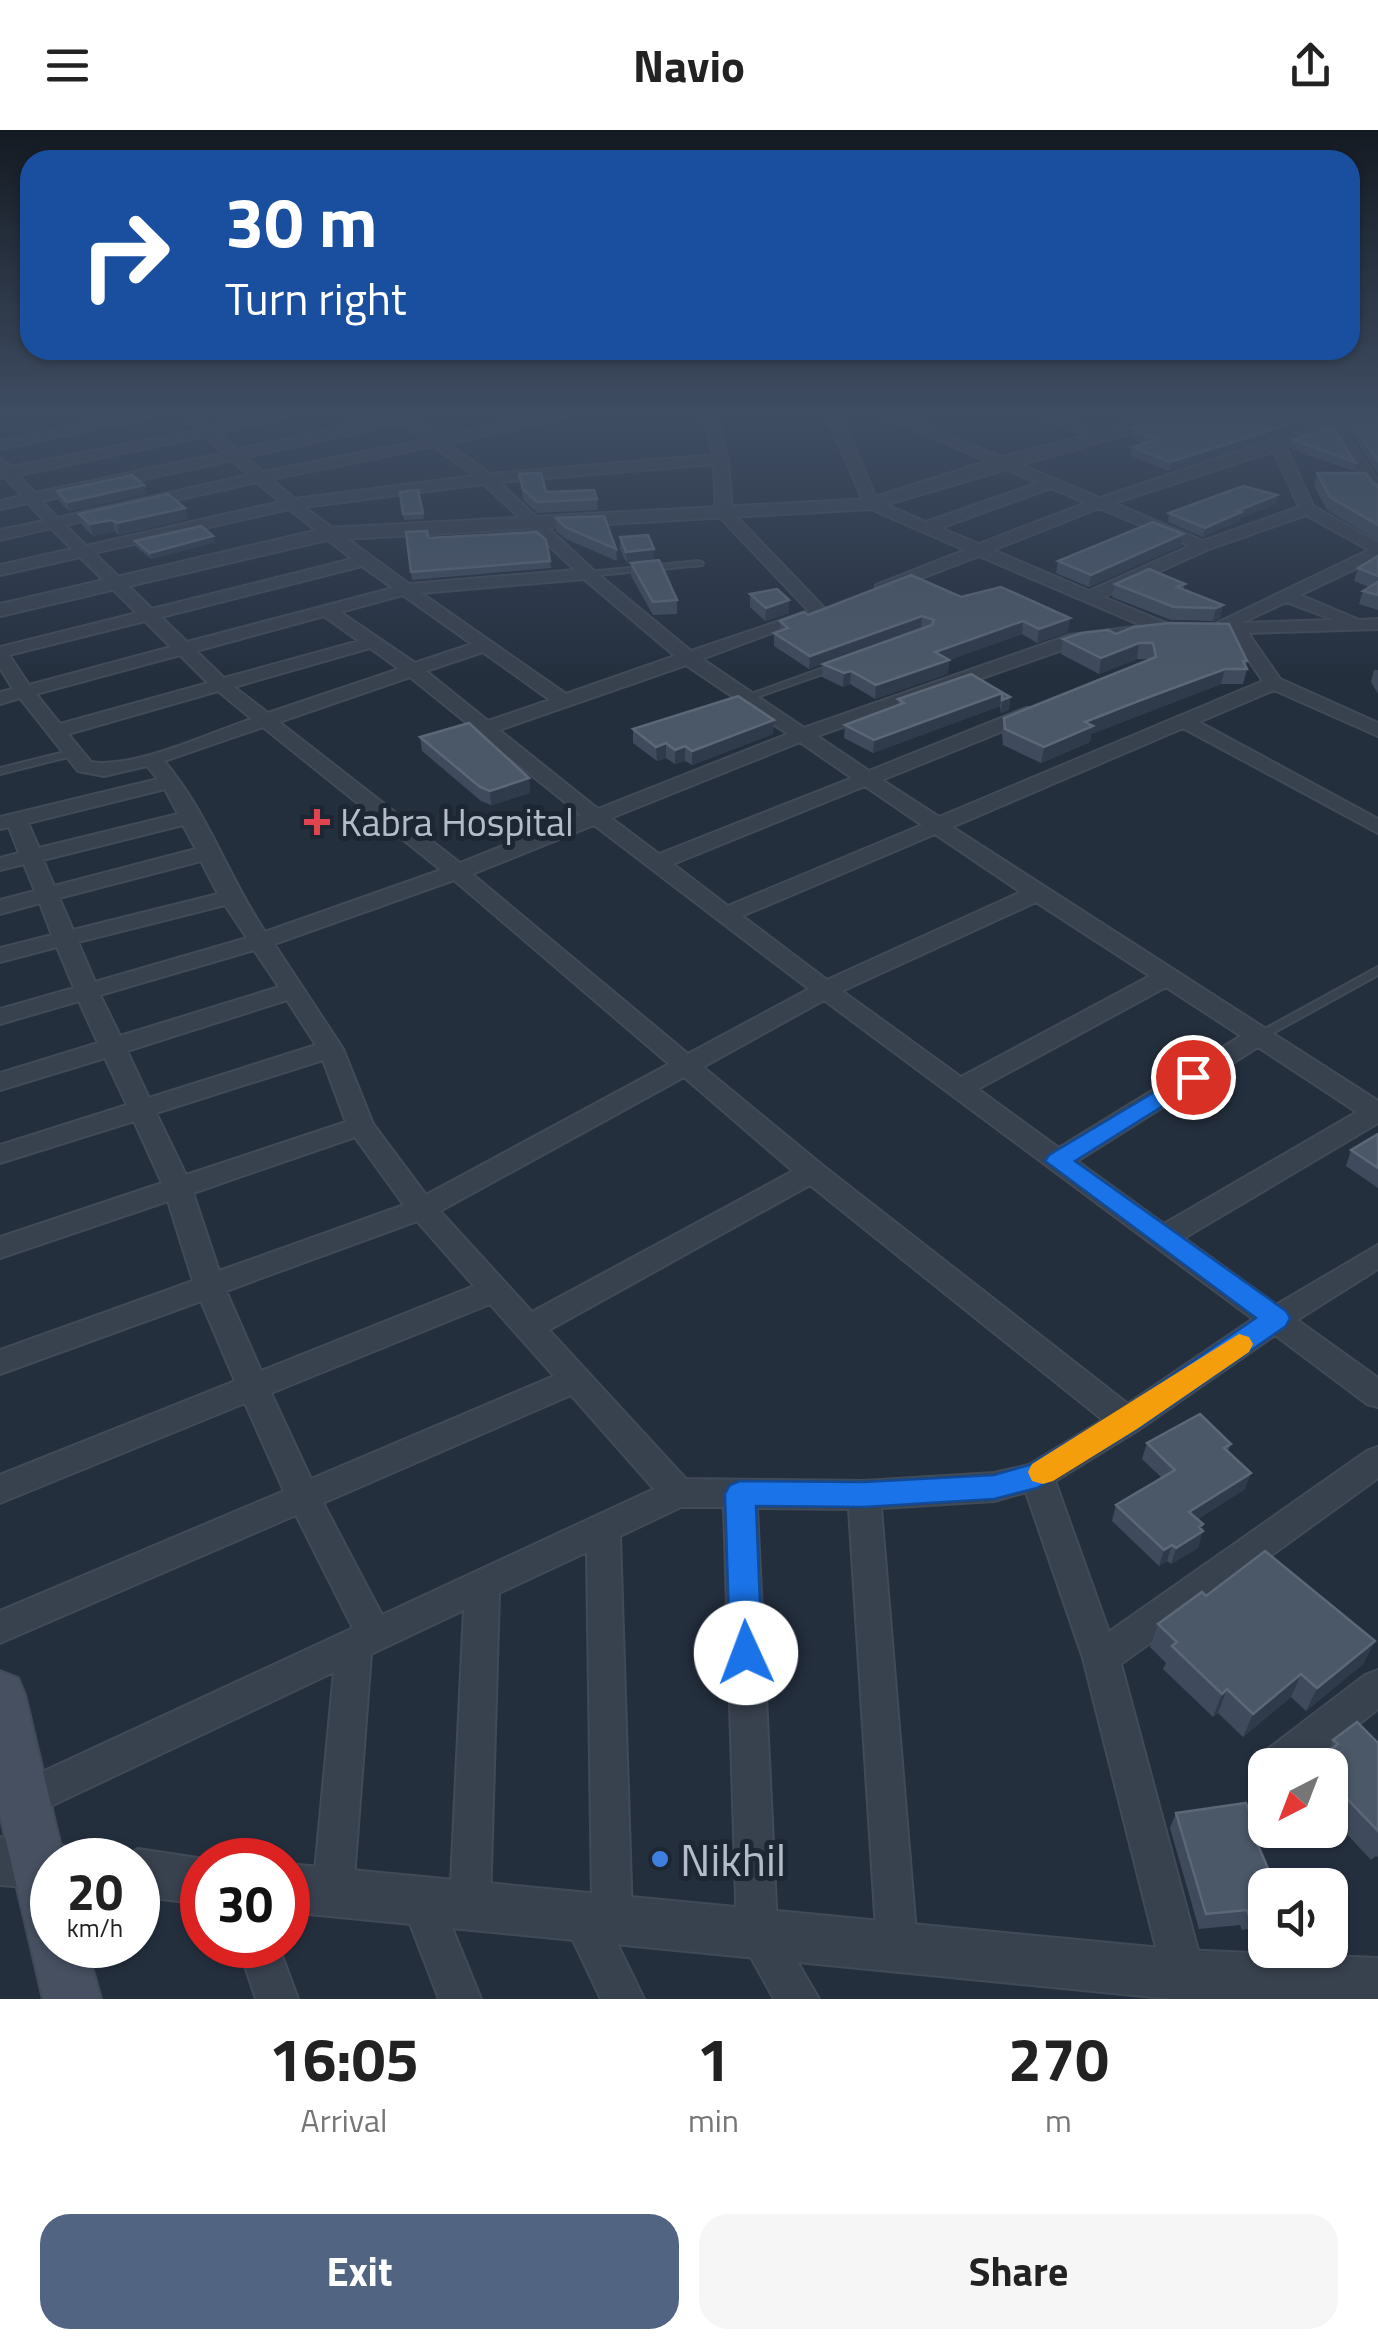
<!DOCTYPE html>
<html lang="en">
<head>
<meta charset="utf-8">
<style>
  body { margin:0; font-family:"Titillium Web",sans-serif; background:#f6f6f6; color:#222; height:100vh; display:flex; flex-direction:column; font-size:38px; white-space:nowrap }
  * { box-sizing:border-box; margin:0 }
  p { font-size:32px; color:#767676 }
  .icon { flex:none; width:55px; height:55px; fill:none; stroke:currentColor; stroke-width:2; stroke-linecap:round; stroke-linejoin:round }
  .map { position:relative; height:1869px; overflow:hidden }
  .side { display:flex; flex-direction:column; background:#fff; flex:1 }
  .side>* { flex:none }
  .hud { position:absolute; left:20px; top:20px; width:1340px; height:210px; border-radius:30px; box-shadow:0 2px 8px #0004; background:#1a4fa0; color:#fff; overflow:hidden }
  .needle { width:65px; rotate:222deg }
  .buttons { position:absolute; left:1248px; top:1618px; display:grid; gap:20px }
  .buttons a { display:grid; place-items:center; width:100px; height:100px; border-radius:20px; background:#fff; box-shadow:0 2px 8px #0004; font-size:50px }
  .speed { position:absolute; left:30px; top:1708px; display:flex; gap:20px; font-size:50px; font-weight:700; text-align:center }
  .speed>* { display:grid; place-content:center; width:130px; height:130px; border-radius:50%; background:#fff; box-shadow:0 2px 8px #0004; line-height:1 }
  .speed small { font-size:25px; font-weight:400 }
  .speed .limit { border:15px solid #d22; background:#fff; color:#111 }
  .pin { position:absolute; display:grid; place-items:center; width:85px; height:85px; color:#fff; margin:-42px; border:5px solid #fff; border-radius:50%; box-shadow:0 2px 10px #0007 }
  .me { position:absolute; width:110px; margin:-55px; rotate:358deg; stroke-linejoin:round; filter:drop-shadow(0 0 8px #0008) }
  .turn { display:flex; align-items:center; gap:35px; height:210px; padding:0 40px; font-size:45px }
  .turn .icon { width:130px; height:130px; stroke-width:2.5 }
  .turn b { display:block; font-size:70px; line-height:85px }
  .eta { display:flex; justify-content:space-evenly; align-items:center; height:170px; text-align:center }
  .eta b { font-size:60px; font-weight:700; line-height:70px }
  .button { display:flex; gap:20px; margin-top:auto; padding:20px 40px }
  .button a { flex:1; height:115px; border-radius:30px; background:#516482; color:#fff; font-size:40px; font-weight:700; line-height:115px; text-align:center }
  .button a+a { background:#f6f6f6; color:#222 }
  header { display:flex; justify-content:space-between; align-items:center; height:130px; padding:0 40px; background:#fff; font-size:45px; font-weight:700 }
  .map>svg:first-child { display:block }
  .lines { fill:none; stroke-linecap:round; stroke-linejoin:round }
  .service-casing { stroke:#414a57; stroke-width:4 }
  .minor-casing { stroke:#414a57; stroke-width:4 }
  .tertiary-casing { stroke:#414a57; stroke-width:4 }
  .secondary-casing { stroke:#414a57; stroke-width:4 }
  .service { fill:#38414e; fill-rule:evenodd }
  .minor { fill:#38414e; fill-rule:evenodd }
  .tertiary { fill:#38414e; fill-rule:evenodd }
  .secondary { fill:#465061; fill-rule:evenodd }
  .wall { fill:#3f4b5c }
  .shaded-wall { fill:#2f3b4b }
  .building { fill:#4b5868; stroke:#5c6777; stroke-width:2.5 }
  .route { fill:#1a73e8; stroke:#114b97; stroke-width:2.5 }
  .slow { fill:#f59e0b }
  .health-dot { fill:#e0444e; stroke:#1d2633; stroke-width:4 }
  .shop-dot { fill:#3f7fe0; stroke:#1d2633; stroke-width:4 }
  .labels { text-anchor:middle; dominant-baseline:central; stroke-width:10; stroke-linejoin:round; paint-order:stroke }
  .poi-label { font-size:38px; fill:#b4bcc9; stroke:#1d2633; text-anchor:start }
  .near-poi-label { font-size:45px; fill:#b4bcc9; stroke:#1d2633; text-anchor:start }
</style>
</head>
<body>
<header><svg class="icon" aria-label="menu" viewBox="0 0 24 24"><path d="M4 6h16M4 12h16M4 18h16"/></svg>Navio<svg class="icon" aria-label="share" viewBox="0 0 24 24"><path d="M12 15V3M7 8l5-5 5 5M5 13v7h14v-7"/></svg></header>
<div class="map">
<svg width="1378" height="1869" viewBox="0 0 1378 1869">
  <rect width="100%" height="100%" fill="#242f3e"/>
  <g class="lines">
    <g class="service-casing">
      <g id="service">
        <path d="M699,431L703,433L702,435L588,446L584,444L588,442Z"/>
        <path d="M837,533L840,534V538L748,570H742L740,568Z"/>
        <path d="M73,620L76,621V625L0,644V638Z"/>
        <path d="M1378,837V845L1264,908H1256L1254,905Z"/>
      </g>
    </g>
    <g class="minor-casing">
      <g id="minor">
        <path d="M128,286H156L0,319V311Z"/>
        <path d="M182,286H197L210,297L263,286H290L218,303L237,320L394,286H425L416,290L439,307L545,286H572L448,314L490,344L713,325L702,286H716L728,329L732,382L828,482L702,529L804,598L1070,505L1143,496L979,426L888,461H876V455L965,420L866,377L827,286H841L877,371L926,392L1038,353L883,286H902L1100,368L1272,310L1354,286H1374L1342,298L1378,350V365L1373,364L1331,302L1286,317L1313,376L1378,413V428L1300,465L1359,490L1378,489V499L1248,503L1280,549L1378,593V606L1274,560L1199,592L1378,689V703L1183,598L952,697L1378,971V993L1184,1108L1276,1175L1378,1115V1139L1297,1190L1378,1248V1277L1367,1274L1275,1205L1138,1300L1055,1351L1109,1502L1367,1321L1378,1317V1348L1121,1534L1211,1869H1169L1083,1528L1026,1362L994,1371L881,1378L917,1815L911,1829L897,1835L883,1829L877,1815L849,1379L757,1378L777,1797L819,1869H774L737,1802L724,1377H681L620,1406L632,1788L626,1802L614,1807L644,1869H601L561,1785L567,1771L581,1765L592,1769L587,1422L499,1463L490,1774L484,1788L470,1794L456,1788L450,1774L464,1480L371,1524L353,1762L347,1776L333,1782L319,1776L313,1762L334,1542L36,1683L23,1689L10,1683L4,1670L10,1657L353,1498L296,1385L0,1513V1481L284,1361L245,1273L0,1373V1345L235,1251L201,1171L0,1244V1220L193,1151L168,1071L0,1128V1107L162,1053L134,991L0,1033V1015L127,975L105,928L0,960V943L98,913L79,871L0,894V879L74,858L57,817L0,832V818L52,805L40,773L0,784V770L35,761L24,734L0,740V728L19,723L9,697L0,699V687L158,649L147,636L104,646L78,641L20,568L0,574V562L13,559L0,538V517L137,483L80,427L0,445V435L72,419L51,398L0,410V400L44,391L28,373L0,379V371L22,366L5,347L0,348V329L12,337L197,300ZM402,293L425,310L263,342L245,327ZM204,306L224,323L35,363L18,345ZM434,316L474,346L295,369L271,349ZM1274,321L1299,377L1203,411L1114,373ZM232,330L249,345L57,388L42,371ZM714,334L716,383L809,481L691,521L594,441L499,352ZM257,352L280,372L86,416L65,395ZM484,354L575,440L409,454L304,377ZM1051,358L1086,373L979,414L940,398ZM1099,378L1190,416L1089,461L993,420ZM289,379L352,429L152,479L94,423ZM1306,385L1369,420L1215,494L1198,495L1189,500L1198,505L1231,504L1263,551L939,687L882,650L1040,586V578H1026L869,641L817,606L1079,514L1166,501V493L1103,467L1209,419ZM362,436L393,458L187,512L161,487ZM584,449L675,526L566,564L421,463ZM403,465L472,514L415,533L340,482ZM1286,472L1334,490L1241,493ZM324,486L359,511L224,548L196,521ZM145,491L171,517L29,555L9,525ZM370,518L399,539L268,583L234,557ZM483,522L550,570L488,591L426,541ZM180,525L208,553L60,594L36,564ZM686,535L788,604L598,679L499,600ZM410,547L581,685L460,733L279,592ZM218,561L252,589C209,603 135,639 91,632L68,604ZM263,597L441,740L265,802C227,745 208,683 164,631ZM800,612L852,648L659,724L611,688ZM865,656L922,695L728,776L673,734ZM165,659L178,684L39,718L28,693ZM183,695L196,719L54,756L43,730ZM594,695L809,859L688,924L472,744ZM935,704L1021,762L827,850L742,786ZM201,731L218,764L73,800L59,768ZM454,750L669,934L426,1065L373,994L343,919L274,814ZM1036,772L1150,846L961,947L842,861ZM225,775L247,808L95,852L78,812ZM254,820L279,857L120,906L100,865ZM1166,857L1241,906L1059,1018L978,959ZM287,870L316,915L149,968L127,921ZM824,870L1253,1189L1128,1274L822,1035L703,937ZM1258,917L1357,982L1164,1094L1077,1031ZM323,930L346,992L186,1045L156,983ZM684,947L793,1041L532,1182L440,1081ZM355,1007L404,1075L219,1141L193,1063ZM810,1055L1103,1290L1029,1335L994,1343L864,1351L686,1349L549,1200ZM417,1091L474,1156L261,1241L226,1161ZM490,1174L554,1246L311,1349L271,1263ZM571,1265L654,1359L382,1485L323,1373Z"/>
        <path d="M1039,286H1058L1108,307L1096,310Z"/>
        <path d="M1378,1540V1579L1307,1635H1265L1264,1648L1258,1635L1264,1622L1365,1545Z"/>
        <path d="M421,1750L435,1756L481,1869H439L401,1770L407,1756Z"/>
        <path d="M238,1815H278L298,1869H256Z"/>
      </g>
    </g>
    <g class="tertiary-casing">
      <g id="tertiary">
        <path d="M1161,286H1188L871,379L327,410L0,486V474L327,398L869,369L995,329Z"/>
        <path d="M0,1707L52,1711L69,1718L74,1730H52V1759L0,1755Z"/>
        <path d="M138,1719L211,1730H202V1774L138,1766V1730H120Z"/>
        <path d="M288,1734L1182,1820L1378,1828V1869H1174L288,1782Z"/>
      </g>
    </g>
    <g class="secondary-casing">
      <path id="secondary" d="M0,1541L18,1548L25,1565L64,1730H52V1815H86L101,1869H43L0,1685Z"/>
    </g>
    <use href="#service" class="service"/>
    <use href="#minor" class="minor"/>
    <use href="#tertiary" class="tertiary"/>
    <use href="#secondary" class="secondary"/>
  </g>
  <g class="wall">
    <path d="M1342,286L1169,341L1131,326L1132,317L1144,314L1130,307L1132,298Z"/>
    <path d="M1378,286V343L1348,300L1350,291Z"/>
    <path d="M1293,310L1355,332L1353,341L1292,320Z"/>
    <path d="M1317,343L1378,355V411L1327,380L1314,356Z"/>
    <path d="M519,344L546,362L597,369L598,380L538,383L523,370Z"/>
    <path d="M144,355L146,364L69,381L59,371L57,361Z"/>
    <path d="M400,362L423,383L424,389L404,390Z"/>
    <path d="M1277,365L1275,374L1240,388L1239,391L1203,407L1168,392L1169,383Z"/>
    <path d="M185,378L187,389L119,405L115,401L93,406L82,395L79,384Z"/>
    <path d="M556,388L616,419L617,431L566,409L556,401Z"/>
    <path d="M406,402L428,408L550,431L551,438L412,450Z"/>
    <path d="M1183,404L1181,416L1089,457L1056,443L1058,431Z"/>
    <path d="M620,407L654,431L677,470V484L653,485L631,446V434H627L620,419Z"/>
    <path d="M135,411L215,412L152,429L136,417Z"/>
    <path d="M1378,426V480L1359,474L1363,461L1369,457L1354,451L1358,438Z"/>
    <path d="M1115,454H1185L1183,460L1223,475L1220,488L1213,491L1171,490L1112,467Z"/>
    <path d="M750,464L789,470V483L765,491L750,477Z"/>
    <path d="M961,467L1068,502L1037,513L1022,504L949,530L948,544L875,569L850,554L843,557L822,547L823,534L809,539L774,516V503L780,501V491L808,485Z"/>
    <path d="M1116,504L1247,531L1246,536L1247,539L1243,554H1221L1138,586L1091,604L1090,612L1041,633L1003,615L1002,604L1004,588L1150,529H1137L1099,544L1061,524L1063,509Z"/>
    <path d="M1374,540H1378V564L1371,552Z"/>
    <path d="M971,544L1010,567L1009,580L1001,583L1000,576L873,623L844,608L845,595L897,575L898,569Z"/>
    <path d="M774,590L773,604L692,635L685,631L675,634L666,628L657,631L633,613V599Z"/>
    <path d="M420,607L529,648L530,663L491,675L481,671L422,621Z"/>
    <path d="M1378,1004V1058L1346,1036L1351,1020Z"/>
    <path d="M1147,1313L1231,1314L1228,1321L1245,1359L1198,1389L1203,1394L1198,1418L1171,1434L1167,1431L1159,1436L1112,1391L1116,1375L1162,1348L1142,1329Z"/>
    <path d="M1206,1466L1375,1511L1363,1534L1306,1581L1291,1567L1243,1607L1218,1583L1213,1587L1163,1539L1166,1533L1150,1517L1158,1494Z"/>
    <path d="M1333,1610L1378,1613V1727L1376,1726L1371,1730L1330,1686V1635H1312L1327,1623Z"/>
    <path d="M1176,1683L1256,1698L1253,1704L1270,1743L1265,1755V1796L1242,1800L1240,1795L1199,1799L1170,1698Z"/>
  </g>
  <g class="shaded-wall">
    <path d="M1316,286H1342L1169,341L1170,332Z"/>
    <path d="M144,355L146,364L69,381L67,372Z"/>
    <path d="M1277,365L1275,374L1240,388L1239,391L1203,407L1205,398L1237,381Z"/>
    <path d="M185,378L187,389L119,405L117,393Z"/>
    <path d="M112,390L115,401L93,406L90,394Z"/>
    <path d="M1183,404L1181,416L1089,457L1091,445Z"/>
    <path d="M213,406L215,412L152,429L150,423Z"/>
    <path d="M654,419V432L627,434L626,422Z"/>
    <path d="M789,470V483L765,491L766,478Z"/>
    <path d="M1223,475L1220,488L1213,491L1216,478Z"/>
    <path d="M922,486L921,499L809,539L810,526Z"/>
    <path d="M1070,488L1068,502L1037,513L1039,499Z"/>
    <path d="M1023,491L1022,504L943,532L949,530L948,544L875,569L876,555L935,522Z"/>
    <path d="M1139,513L1137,529L1099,544L1101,528Z"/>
    <path d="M1225,539L1221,554L1091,604L1090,612L1041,633L1044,617L1085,592Z"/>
    <path d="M851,541L850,554L843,557L844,543Z"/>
    <path d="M1002,563L1000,576L873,623L874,610Z"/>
    <path d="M1010,567L1009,580L1001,583L1002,570Z"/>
    <path d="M774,590L773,604L692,635V621Z"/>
    <path d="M666,613V628L657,631L656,617Z"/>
    <path d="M685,616V631L675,634V620Z"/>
    <path d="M529,648L530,663L491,675L490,661Z"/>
    <path d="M1251,1343L1245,1359L1184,1398L1189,1382Z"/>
    <path d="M1203,1394L1200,1404L1203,1401L1198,1418L1171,1434L1176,1418Z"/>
    <path d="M1172,1415L1167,1431L1159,1436L1164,1420Z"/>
    <path d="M1375,1511L1363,1534L1306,1581L1317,1558Z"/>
    <path d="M1301,1544L1291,1567L1243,1607L1253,1584Z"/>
    <path d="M1227,1559L1218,1583L1213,1587L1222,1564Z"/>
  </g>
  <g class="building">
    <path d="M1177,286H1316L1170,332L1132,317L1156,310L1132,298Z"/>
    <path d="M1364,286H1378V331L1350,291Z"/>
    <path d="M1332,297L1355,332L1293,310Z"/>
    <path d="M541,343L546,362L594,360L597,369L537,372L523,359L519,344Z"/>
    <path d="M1317,343H1366L1373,353L1378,355V395L1330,367Z"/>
    <path d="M132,345L144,355L67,372L57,361Z"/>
    <path d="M1243,356L1277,365L1237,381L1241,382L1205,398L1169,383Z"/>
    <path d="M418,360L423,383L403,384L400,362Z"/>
    <path d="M168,364L185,378L117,393L112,390L90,394L79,384Z"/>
    <path d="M604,386L616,419L565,397L556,388Z"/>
    <path d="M1153,392L1183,404L1091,445L1058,431Z"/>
    <path d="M201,396L213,406L150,423L135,411Z"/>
    <path d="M427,401L428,408L537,402L546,410L550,431L411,442L406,402Z"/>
    <path d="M648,405L654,419L626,422L620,407Z"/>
    <path d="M1378,426V446L1358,438Z"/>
    <path d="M659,430L677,470L653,472L631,433Z"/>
    <path d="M1149,439L1185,454L1177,457L1223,475L1216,478L1174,477L1115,454Z"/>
    <path d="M911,445L961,467L1001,457L1070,488L1039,499L1023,491L935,522L949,530L876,555L851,541L844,543L823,534L932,495L934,490L922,486L810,526L774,503L788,498L780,491L804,482L808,485Z"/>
    <path d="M1378,452V465L1363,461Z"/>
    <path d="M777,459L789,470L766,478L750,464Z"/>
    <path d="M1169,493L1229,494L1247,531H1243L1247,539H1225L1141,570L1085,592L1093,596L1044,617L1005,599L1004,588L1156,527L1153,513H1139L1101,528L1063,509L1082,503L1108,500L1116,504L1134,497Z"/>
    <path d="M971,544L1010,567L1002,570V563L874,610L845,595L904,573L898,569Z"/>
    <path d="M738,566L774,590L692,621L685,616L675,620L666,613L656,617L633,599Z"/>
    <path d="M469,593L529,648L490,661L480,657L420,607Z"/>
    <path d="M1378,1004V1038L1351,1020Z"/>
    <path d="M1200,1284L1231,1314L1224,1318L1251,1343L1189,1382L1203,1394L1199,1397L1203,1401L1176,1418L1172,1415L1164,1420L1116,1375L1175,1340L1147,1313Z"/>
    <path d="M1265,1421L1375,1511L1317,1558L1301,1544L1253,1584L1227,1559L1222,1564L1172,1516L1177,1512L1158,1494L1202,1462L1206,1466Z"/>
    <path d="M1357,1592L1378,1613V1701L1330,1651V1635H1315L1313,1633L1338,1614L1333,1610Z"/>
    <path d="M1246,1673L1256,1698L1251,1699L1270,1743L1264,1745L1268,1755H1265V1783L1249,1786L1247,1780L1206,1784L1176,1683Z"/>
  </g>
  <linearGradient id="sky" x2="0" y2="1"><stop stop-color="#141a22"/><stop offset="0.52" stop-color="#3f4d63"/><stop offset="1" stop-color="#3f4d63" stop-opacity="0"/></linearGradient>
  <rect width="1378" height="548" fill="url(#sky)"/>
  <path class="route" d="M1193,939L1201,941L1204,947L1201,952L1075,1031L1286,1181L1290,1188L1286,1196L1137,1299L1037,1358L994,1369L864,1377L756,1376L762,1523L758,1533L746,1538L735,1533L730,1523L725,1364L730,1355L740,1351L864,1352L994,1345L1029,1335L1117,1283L1256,1188L1045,1031L1049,1025Z"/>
  <path class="slow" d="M1239,1204L1249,1207L1253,1214L1249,1222L1137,1299L1053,1351L1043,1354L1032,1351L1028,1342L1032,1334Z"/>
  <path class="health-dot" d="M312 677h10v10h10v10h-10v10h-10v-10h-10v-10h10z"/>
  <circle class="shop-dot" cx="660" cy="1729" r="10"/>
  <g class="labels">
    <g class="poi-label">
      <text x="340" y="692">Kabra Hospital</text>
    </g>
    <g class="near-poi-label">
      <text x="680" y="1729">Nikhil</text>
    </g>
  </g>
</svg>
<div class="buttons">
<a><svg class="needle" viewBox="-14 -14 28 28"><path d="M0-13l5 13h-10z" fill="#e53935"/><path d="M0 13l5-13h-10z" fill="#767676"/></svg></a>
<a><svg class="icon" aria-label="sound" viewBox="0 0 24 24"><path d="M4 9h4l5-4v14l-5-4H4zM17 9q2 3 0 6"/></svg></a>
</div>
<div class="speed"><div>20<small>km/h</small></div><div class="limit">30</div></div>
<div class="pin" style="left:1193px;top:947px;background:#d93025"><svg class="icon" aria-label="arrive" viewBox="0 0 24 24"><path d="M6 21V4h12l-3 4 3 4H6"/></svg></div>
<svg class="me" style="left:746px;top:1523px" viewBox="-20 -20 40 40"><circle r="19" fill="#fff"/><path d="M0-13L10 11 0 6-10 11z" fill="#1a73e8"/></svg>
<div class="hud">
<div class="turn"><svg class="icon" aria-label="right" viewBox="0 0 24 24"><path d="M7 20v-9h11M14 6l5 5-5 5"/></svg><div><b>30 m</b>Turn right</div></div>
</div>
</div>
<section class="side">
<div class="eta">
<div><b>16:05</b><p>Arrival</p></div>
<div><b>1</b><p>min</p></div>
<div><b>270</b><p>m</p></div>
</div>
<div class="button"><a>Exit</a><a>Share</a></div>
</section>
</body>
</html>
